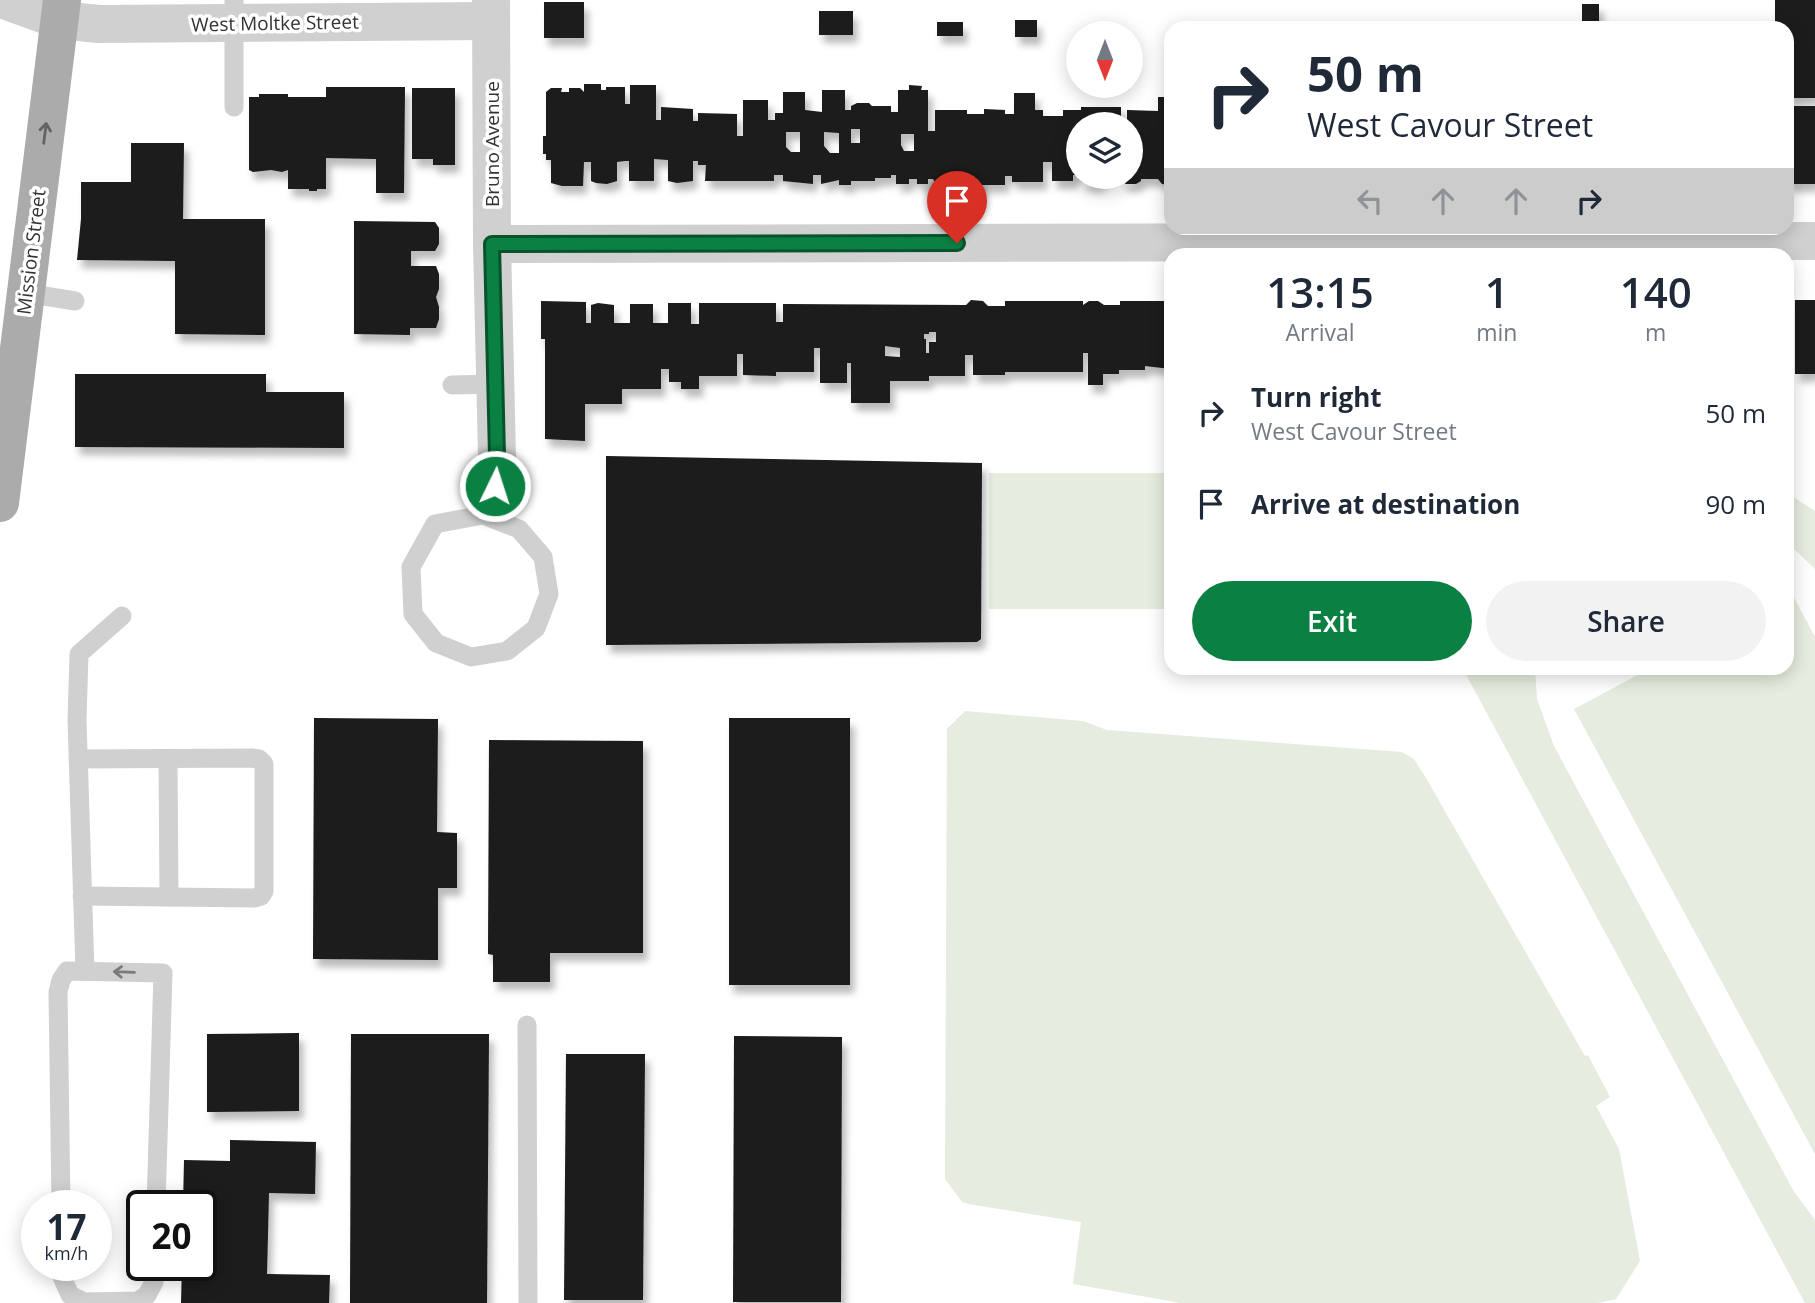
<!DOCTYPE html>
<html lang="en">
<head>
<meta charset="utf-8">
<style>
  body { margin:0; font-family:"Open Sans",sans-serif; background:#f2f2f3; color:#1f2937; height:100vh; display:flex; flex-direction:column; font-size:26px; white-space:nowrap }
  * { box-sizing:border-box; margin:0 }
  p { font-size:23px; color:#747a83 }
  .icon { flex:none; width:38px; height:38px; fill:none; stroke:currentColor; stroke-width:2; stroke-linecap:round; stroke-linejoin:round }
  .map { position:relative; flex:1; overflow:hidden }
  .side { position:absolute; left:1164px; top:248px; width:630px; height:427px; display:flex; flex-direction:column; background:#fff; border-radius:21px; box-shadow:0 4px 18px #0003 }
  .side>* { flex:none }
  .top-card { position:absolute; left:1164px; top:21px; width:630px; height:214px; border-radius:21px; box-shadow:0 4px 18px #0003; background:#fff; color:#1f2937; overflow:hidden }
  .needle { width:46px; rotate:180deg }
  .fabs { position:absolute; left:1066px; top:21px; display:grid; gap:14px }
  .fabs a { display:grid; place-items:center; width:77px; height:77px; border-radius:50%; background:#fff; box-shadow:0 4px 18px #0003; font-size:35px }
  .speed { position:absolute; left:21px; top:1190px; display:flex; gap:14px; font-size:35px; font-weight:700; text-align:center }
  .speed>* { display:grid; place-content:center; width:91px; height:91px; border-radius:50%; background:#fff; box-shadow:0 4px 18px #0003; line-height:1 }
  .speed small { font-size:18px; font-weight:400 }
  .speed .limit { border:4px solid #111; border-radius:10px; background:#fff; color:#111 }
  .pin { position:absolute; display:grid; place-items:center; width:60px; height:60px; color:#fff; margin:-72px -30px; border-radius:50% 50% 50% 0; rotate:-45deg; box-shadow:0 0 7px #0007 }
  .pin .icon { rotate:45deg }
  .me { position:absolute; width:77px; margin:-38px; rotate:4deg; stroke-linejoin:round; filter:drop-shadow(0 0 5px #0008) }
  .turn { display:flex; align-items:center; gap:24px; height:147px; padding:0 28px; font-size:32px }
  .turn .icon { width:91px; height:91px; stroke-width:2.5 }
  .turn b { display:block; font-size:49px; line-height:60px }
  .lanes { display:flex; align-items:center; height:66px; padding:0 28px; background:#0003; justify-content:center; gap:35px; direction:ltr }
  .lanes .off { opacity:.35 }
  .eta { display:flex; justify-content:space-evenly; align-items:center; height:119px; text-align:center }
  .eta b { font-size:42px; font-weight:600; line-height:49px }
  .button { display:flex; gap:14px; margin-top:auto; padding:14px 28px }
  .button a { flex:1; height:80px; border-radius:42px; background:#0b8043; color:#fff; font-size:28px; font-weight:600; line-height:80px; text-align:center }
  .button a+a { background:#f2f2f3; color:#1f2937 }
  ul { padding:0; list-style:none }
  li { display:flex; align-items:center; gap:21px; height:91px; padding:0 28px }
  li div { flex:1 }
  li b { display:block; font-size:26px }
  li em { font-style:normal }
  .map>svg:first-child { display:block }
  .green { fill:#e6ecdf }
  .building { fill:#1a1a1a; fill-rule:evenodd; filter:url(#shadow) }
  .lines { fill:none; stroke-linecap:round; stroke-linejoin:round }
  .service { stroke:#d0d0d0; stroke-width:19 }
  .minor { stroke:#d0d0d0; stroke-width:38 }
  .primary { stroke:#ababab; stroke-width:38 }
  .oneway { stroke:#636363 }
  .oneway2 { stroke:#7a7a7a }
  .route-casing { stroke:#07532c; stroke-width:18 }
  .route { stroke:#0b8043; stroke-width:12 }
  .labels { text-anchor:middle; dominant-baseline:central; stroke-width:7; stroke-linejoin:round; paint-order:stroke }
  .street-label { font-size:19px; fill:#333; stroke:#fff }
</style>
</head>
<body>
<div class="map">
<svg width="1815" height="1303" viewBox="0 0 1815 1303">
  <defs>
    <filter id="shadow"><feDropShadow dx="4.5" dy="8" stdDeviation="3.5" flood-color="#0004"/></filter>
  </defs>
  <rect width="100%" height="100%" fill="#fff"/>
  <g class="green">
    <rect x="989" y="473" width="182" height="136"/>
    <path d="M1787,493L1815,511V569L1787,542Z"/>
    <path d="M1791,592L1815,637V1154L1574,709L1649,669L1787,668V595Z"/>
    <path d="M1463,669H1535L1537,699L1554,746L1793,1190L1815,1220V1303H1805Z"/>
    <path d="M965,711L1083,721L1107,730L1402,752L1414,759L1426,778L1585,1056L1588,1055L1610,1097L1596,1106L1619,1149L1640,1261L1616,1299L1598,1303H1181L1073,1284L1081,1222L968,1204L962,1202L945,1179L947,729Z"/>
  </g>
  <g class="building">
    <path d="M1775,0H1815V98H1787V28H1775Z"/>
    <rect x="544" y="2" width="40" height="36"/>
    <rect x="1582" y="4" width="17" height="24"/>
    <rect x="819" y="11" width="34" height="24"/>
    <rect x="1015" y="20" width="22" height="17"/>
    <rect x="937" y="22" width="26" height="14"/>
    <path d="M584,84H601V90H606V87H625V104H630V85H656V120H661V107L693,109V121H698V113L737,114V136H743V100H768V120H775V113H783V92H805V110L822,112V90H845V110H851V106L857,103H869L872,106H891V112H898V90H909V85L922,86L921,90H928V131H935V110H967V114H984V109L1005,110V114H1014V93H1035V110H1043V116H1063V110H1081V107H1121V124H1078V175H1073V181H1052V162H1043V182H1012V176H1005V185H974V176H967V180H947L944,184H936L933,179H928V184H917V179H909V184H896V175H891V178H875V181H851V185H839V180L821,184V175H813V184L783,181V175H774V181H705L706,165H698V161H693V181L677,183L668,181V160L654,159V181H629V161H625L617,162V181L607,184L596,183L591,181V162H584L583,186H562L551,183V160H546V154H543V136H546V92L551,88H562L561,92H569V88H580L584,92ZM851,129H860V143H851ZM786,132H800V152H791L786,147ZM824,132L839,133V153H830L824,146ZM901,134H914V151H904L901,145Z"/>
    <path d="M326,87H405L404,193H376V159L326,158V189H317V191H309V189H288V170L282,172L271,170L253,172L249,170V97H259V94H288V97H326Z"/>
    <path d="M412,88H455V165H433V159H412Z"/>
    <path d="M1158,97H1171V185L1162,184L1158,179H1141V181L1136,184H1126L1121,181V177H1130V124H1127V110L1158,111Z"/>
    <rect x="1787" y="106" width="28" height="78"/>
    <path d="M131,143H184L183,219H265V335L175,334V261L77,260L81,219V182H131Z"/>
    <path d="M1081,177H1103V181L1097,184H1088L1081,181Z"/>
    <path d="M354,221L435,222L439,228V244L435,251H411V266H436L439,274V289L436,297L439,307V319L436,328H410V335L354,334Z"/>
    <path d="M971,300L983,301L988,306H1005V301H1083V305L1089,301H1098L1104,305H1120V301H1171V369L1145,366V370H1119V374H1103V385H1088V353H1083V372H1005V375H973V355H965V376H929V381H890V403H851V363H847V383H820V348H814V372H776V376L743,375V354H737V376H699V389H681V382H669V369H661V389H622V404H585V441L545,439V339H541V301L586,302V323H591V305L598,303L614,305V323H630V304H653V323H668V303H691V324H699V303H776V322H783V304L966,305ZM929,332H936V342H929V353H926V339H924V334H929ZM885,346L900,348V357L885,356Z"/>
    <rect x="1795" y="300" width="20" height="74"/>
    <path d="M75,374H266V392H344V448L75,447Z"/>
    <path d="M606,456L982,463L981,639L977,642L606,645Z"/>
    <path d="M314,718L438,719L437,832L457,833V888H438V960L313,959Z"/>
    <rect x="729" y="718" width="121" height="267"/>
    <path d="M489,740L643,741V953H550V982H493V955L488,954Z"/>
    <path d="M299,1033V1111L207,1112V1034Z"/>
    <path d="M351,1034H489L487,1303H350Z"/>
    <path d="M734,1036L842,1037L841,1302H733Z"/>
    <path d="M566,1054H645L643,1300H564Z"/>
    <path d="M230,1140L316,1142L315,1194L269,1193L267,1274L330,1275L329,1303H181L182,1265H201V1206H183L184,1160L230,1161Z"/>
  </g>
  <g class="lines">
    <g class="service">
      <path d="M234,107V0"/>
      <path d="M26,293L75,301"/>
      <path d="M452,385L495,384"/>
      <path d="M483,515L519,529L543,557L549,594L536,628L507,651L471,657L436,643L413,614L411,567L435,524Z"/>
      <path d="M483,515L495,486L497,456"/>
      <path d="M78,759L252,758L259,759L264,764V891L261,896L254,898L82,896"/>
      <path d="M168,759L169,897"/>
      <path d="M85,971L77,720L79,654L122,616"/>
      <path d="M527,1025L528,1303"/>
      <path d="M61,1206L58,992L61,980L67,971L163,973L156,1206"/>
      <path d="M62,1265V1277L70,1295L84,1302L138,1301L147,1295L154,1282V1265"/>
    </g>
    <g class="minor">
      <path d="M4,0L59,20L99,24L491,21"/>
      <path d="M491,0L492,244L497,456"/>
      <path d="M492,244L1815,241"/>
    </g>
    <path class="primary" d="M0,503L62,0"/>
  </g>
  <defs><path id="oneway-shaft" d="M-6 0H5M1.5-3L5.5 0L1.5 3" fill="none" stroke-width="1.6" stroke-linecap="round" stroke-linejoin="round" transform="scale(1.75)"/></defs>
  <use class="oneway" href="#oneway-shaft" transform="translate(45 133) rotate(-83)"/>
  <use class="oneway2" href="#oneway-shaft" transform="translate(124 972) rotate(-178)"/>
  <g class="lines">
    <g class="route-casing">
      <path id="route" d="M495,486L497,456L492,244L957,243"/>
    </g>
    <use href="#route" class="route"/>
  </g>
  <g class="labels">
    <g class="street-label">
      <text transform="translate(275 23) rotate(-1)">West Moltke Street</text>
      <text transform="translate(492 144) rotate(-90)">Bruno Avenue</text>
      <text transform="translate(31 252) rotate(-83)">Mission Street</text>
    </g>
  </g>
</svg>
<div class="fabs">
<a><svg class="needle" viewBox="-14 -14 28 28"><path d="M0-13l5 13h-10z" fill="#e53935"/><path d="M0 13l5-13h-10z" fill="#747a83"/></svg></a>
<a><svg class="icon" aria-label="layers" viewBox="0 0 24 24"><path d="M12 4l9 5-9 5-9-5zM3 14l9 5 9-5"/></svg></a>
</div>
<div class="speed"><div>17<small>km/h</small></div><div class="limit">20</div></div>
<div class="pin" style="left:957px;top:243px;background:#d93025"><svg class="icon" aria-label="arrive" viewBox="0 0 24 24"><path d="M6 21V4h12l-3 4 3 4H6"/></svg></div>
<svg class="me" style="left:495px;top:486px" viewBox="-20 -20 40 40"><circle r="17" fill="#0b8043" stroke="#fff" stroke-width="3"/><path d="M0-11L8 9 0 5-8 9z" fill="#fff"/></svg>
<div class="top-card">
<div class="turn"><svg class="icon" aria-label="right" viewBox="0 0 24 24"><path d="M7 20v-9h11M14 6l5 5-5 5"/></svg><div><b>50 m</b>West Cavour Street</div></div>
<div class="lanes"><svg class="icon off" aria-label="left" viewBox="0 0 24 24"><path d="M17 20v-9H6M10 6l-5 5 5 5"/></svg><svg class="icon off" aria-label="ahead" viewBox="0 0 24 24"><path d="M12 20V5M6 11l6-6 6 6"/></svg><svg class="icon off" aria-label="ahead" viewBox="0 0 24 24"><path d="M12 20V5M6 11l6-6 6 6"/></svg><svg class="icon" aria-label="right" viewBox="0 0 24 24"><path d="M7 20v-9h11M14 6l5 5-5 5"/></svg></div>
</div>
<section class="side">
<div class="eta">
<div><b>13:15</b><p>Arrival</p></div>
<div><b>1</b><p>min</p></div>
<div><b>140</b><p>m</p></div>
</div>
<ul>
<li><svg class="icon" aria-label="right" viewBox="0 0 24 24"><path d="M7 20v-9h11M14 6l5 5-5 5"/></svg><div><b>Turn right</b><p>West Cavour Street</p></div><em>50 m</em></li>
<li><svg class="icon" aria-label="arrive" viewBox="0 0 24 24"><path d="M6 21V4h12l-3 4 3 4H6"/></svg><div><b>Arrive at destination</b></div><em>90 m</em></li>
</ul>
<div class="button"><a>Exit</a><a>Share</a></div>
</section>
</div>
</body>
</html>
